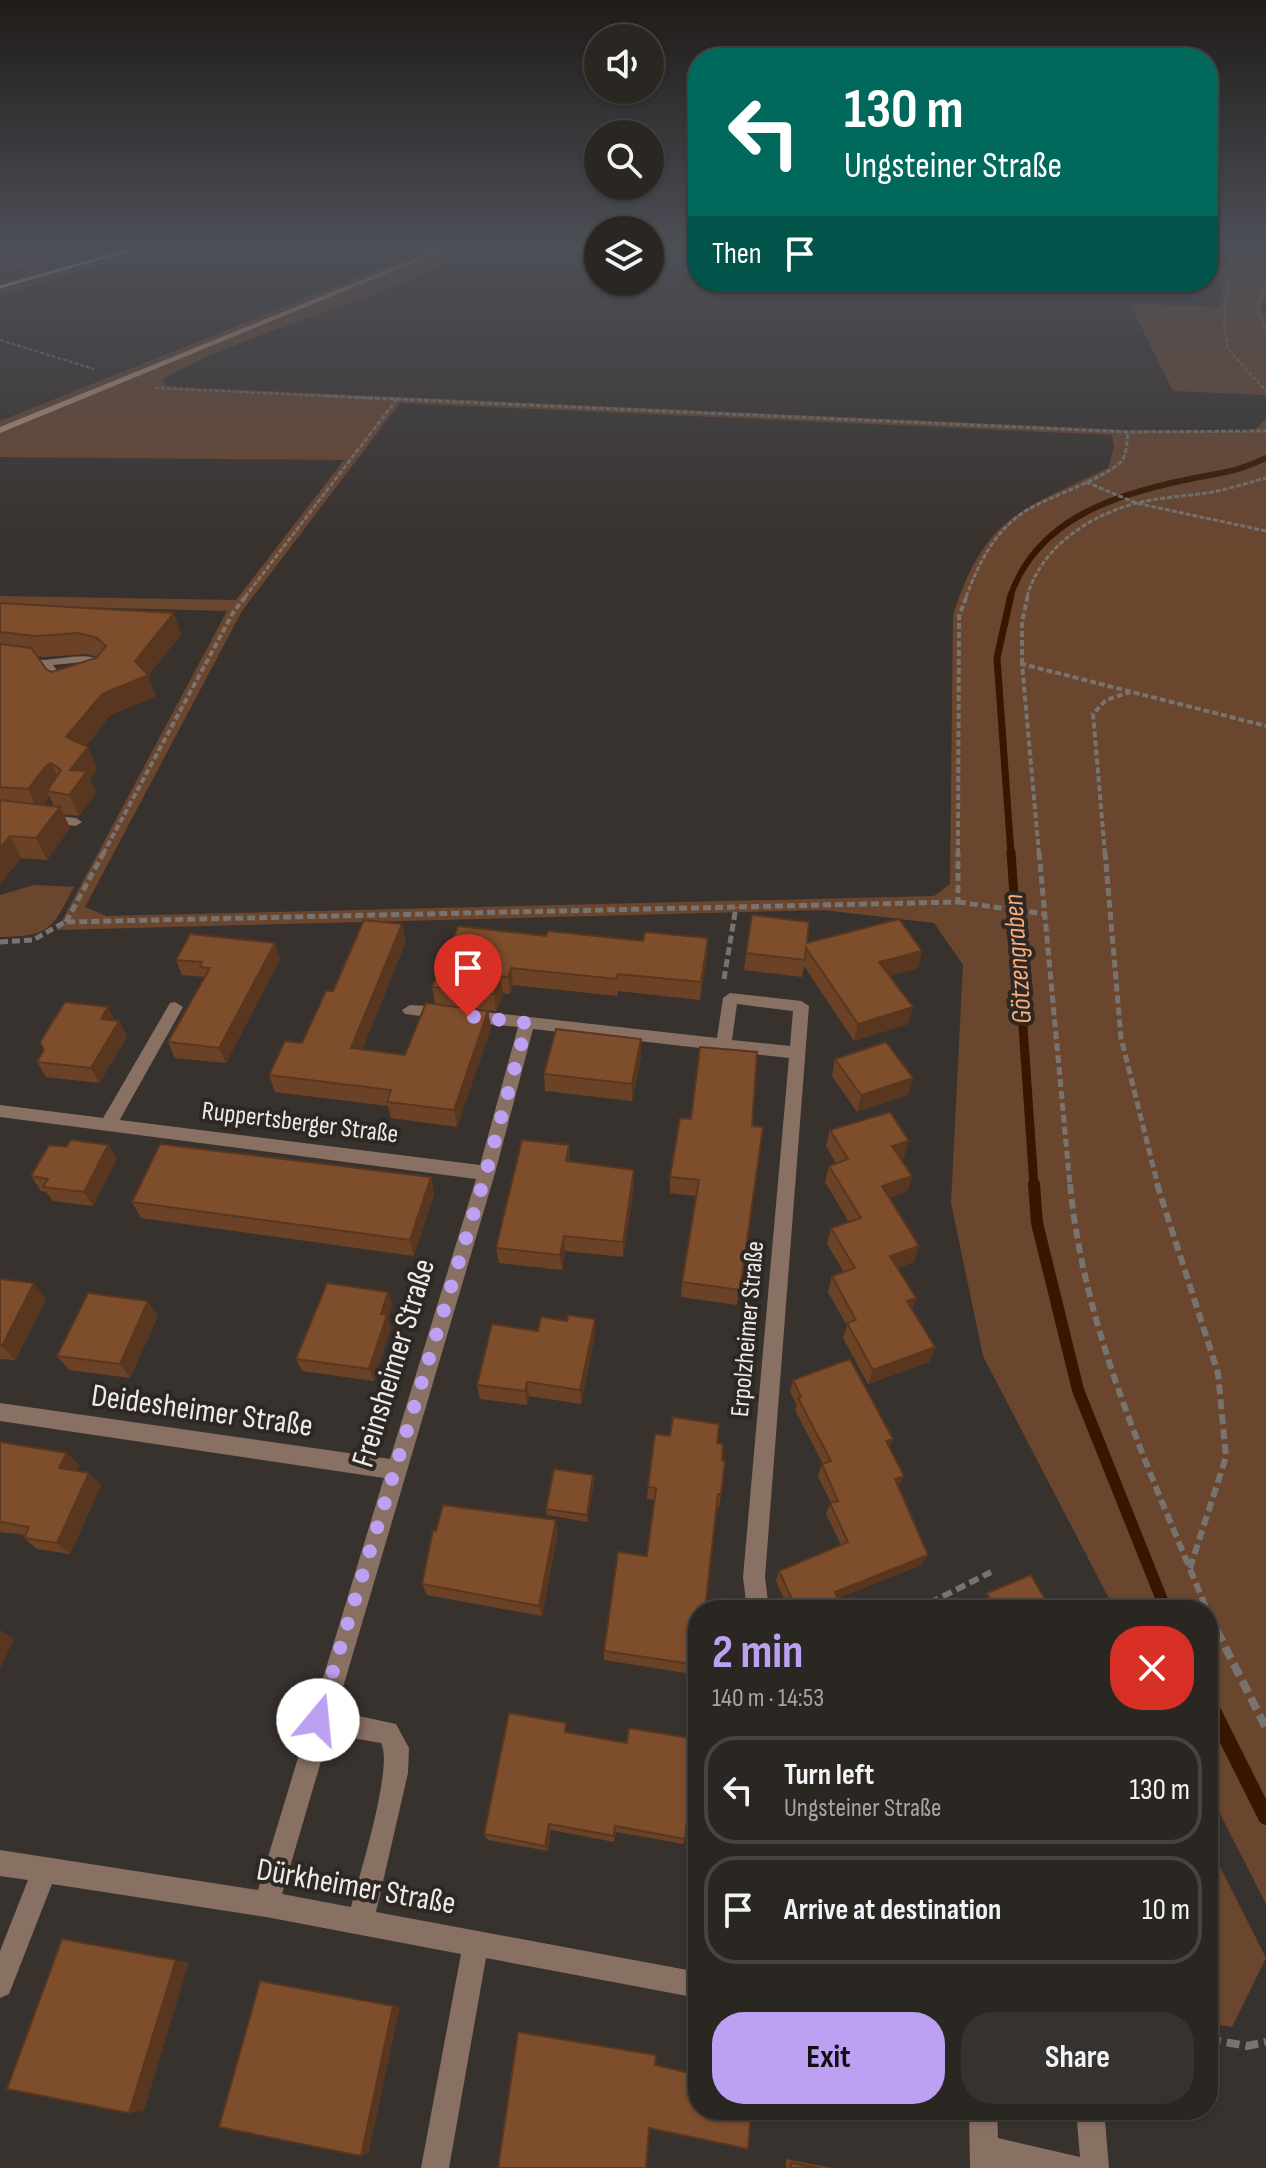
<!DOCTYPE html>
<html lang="en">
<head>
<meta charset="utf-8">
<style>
  body { margin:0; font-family:"Sofia Sans Condensed",sans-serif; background:#36322f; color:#f1f3f6; height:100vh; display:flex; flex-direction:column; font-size:30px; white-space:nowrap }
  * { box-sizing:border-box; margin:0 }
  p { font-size:26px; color:#a5a5a5 }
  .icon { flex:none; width:44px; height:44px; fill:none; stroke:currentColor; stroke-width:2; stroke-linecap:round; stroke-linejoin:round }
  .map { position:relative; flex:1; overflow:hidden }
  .panel { position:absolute; left:688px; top:1600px; width:530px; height:520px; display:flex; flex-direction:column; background:#2a2622; border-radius:32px; box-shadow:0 2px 6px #0004,0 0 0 2px #464340 }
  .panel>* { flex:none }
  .hud { position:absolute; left:688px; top:48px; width:530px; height:244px; border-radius:32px; box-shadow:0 2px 6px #0004,0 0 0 2px #464340; background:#00695c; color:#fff; overflow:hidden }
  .controls { position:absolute; left:584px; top:24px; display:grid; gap:16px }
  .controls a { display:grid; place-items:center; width:80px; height:80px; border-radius:50%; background:#2a2622; box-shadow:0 2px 6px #0004,0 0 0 2px #464340; font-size:40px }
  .pin { position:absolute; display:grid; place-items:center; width:68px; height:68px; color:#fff; margin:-82px -34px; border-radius:50% 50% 50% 0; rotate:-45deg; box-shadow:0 0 8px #0007 }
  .pin .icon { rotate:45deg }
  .me { position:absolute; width:88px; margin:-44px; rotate:17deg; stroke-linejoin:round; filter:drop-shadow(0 0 6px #0008) }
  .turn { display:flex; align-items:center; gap:28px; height:168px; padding:0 24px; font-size:36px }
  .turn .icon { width:104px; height:104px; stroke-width:2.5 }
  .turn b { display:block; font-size:56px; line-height:68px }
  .then { display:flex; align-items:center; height:76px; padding:0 24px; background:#0003; gap:16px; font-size:30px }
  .round { display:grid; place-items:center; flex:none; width:84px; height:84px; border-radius:32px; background:#36322f }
  .headline { display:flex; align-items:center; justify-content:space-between; height:136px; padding:0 24px }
  h1 { font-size:48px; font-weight:700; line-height:60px; color:#bca0f2 }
  .action { display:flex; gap:16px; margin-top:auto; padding:16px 24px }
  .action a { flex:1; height:92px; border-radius:32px; background:#bca0f2; color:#111; font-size:32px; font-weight:700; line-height:92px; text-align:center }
  .action a+a { background:#36322f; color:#f1f3f6 }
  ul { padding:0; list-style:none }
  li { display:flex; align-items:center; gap:24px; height:108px; margin:0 16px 12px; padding:0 8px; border:4px solid #464340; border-radius:32px }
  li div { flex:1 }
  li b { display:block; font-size:30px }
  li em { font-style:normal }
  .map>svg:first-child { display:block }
  .built { fill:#473b33 }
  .green { fill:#6a462f; fill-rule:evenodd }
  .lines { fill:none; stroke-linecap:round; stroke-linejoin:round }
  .stream-far4 { stroke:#381600; stroke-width:6 }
  .stream-far3 { stroke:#381600; stroke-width:7 }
  .stream-far2 { stroke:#381600; stroke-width:9 }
  .stream-far1 { stroke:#381600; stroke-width:12 }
  .stream { stroke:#381600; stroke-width:16 }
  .path-far5 { stroke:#78736f; stroke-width:2; stroke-dasharray:4 2; stroke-linecap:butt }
  .path-far4 { stroke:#78736f; stroke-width:3; stroke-dasharray:5 2; stroke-linecap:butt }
  .path-far3 { stroke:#78736f; stroke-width:4; stroke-dasharray:6 3; stroke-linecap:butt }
  .path-far2 { stroke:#78736f; stroke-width:5; stroke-dasharray:8 4; stroke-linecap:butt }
  .path-far1 { stroke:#78736f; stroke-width:6; stroke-dasharray:10 5; stroke-linecap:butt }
  .path { stroke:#78736f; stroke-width:8; stroke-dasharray:13 6; stroke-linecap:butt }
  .service { fill:#887163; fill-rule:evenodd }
  .minor { fill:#887163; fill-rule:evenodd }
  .secondary { fill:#b8937c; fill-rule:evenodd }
  .rail { stroke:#d3cecb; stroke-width:3 }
  .wall { fill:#6c4226; fill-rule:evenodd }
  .shaded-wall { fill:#58361f }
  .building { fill:#7e4d2c; stroke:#58361f; stroke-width:2 }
  .route { stroke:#bca0f2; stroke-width:14; stroke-dasharray:0 25.2 }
  .labels { text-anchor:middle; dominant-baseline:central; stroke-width:8; stroke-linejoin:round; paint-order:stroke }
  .street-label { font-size:26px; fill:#eeeae7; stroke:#2e2825 }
  .water-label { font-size:28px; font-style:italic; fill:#f8ab7a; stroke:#2e2825 }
  .near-street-label { font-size:32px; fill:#eeeae7; stroke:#2e2825 }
</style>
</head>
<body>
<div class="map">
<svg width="1266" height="2168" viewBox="0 0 1266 2168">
  <rect width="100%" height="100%" fill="#38322e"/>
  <path class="built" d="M107,243H164L0,290V273Z"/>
  <g class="green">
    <path d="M86,243H107L0,273V267Z"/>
    <path d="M164,243H177L0,295V290Z"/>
    <path d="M443,243H495C461,257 428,273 393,287C317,317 237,339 164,378L163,381L165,385L179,387L1126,430L1253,431L1266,419V1904L1208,1790V1610H1115L983,1356L951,1203L963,965L934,923L823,910L57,930L227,611L0,605V596L236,600L344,460L0,457V421ZM400,403L1112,435L1114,447L1108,468C1021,510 985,516 953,615L950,884L934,896L106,916L85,907L242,611Z"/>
    <path d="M1227,243H1266V297L1261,308L1266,319V399L1263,395L1173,391L1130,304L1220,307Z"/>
    <path d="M34,885L74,887C51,930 51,936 0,937V895Z"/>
    <path d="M1208,1843L1266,1958L1232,2027L1208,2023Z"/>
  </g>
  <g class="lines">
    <path class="stream-far4" d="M1010,597C1037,518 1116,494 1190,479C1222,472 1234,473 1266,458"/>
    <path class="stream-far3" d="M1011,595L997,658L1011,854"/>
    <path class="stream-far2" d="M1011,852L1034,1186"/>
    <path class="stream-far1" d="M1034,1184L1037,1223L1078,1390L1166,1610"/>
    <path class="stream" d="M1208,1701L1266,1817"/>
    <g class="path-far5">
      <path d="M1232,243L1224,322L1228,349L1266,391"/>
      <path d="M475,249L490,243"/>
      <path d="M0,265L81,243"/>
      <path d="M1266,285L1257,307L1266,331"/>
      <path d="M0,340L94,369"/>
      <path d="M155,388L370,398"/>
    </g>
    <g class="path-far4">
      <path d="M326,396L1128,432L1266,431"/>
      <path d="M1086,482L1136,503L1266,531"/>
      <path d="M245,597L397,399"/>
      <path d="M966,597C978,565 993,534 1021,514C1042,498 1116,476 1124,457C1127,450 1127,439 1128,432"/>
      <path d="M1027,597C1041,545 1095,511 1146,501C1166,497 1186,496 1206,493C1227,490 1246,483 1266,478"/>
    </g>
    <g class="path-far3">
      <path d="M1022,664V622L1028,595"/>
      <path d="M103,854L234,611L247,595"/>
      <path d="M958,854L959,616L967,595"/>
      <path d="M1039,854L1022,664L1266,726"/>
      <path d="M1105,854L1093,714L1106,700L1130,692"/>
    </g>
    <g class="path-far2">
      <path d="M1039,852L1070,1186"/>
      <path d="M1105,852L1121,1038L1158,1186"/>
      <path d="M958,902L1045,914"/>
      <path d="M66,922L104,852"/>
      <path d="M0,942L33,940L65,922L958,902V852"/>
      <path d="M724,979L736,907"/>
    </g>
    <g class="path-far1">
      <path d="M1070,1184C1084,1333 1151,1473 1207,1610"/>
      <path d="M1157,1184L1218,1373L1226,1457L1190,1568"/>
      <path d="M916,1610L991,1572"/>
    </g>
    <g class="path">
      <path d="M1208,1613L1266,1728"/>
      <path d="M1208,2039L1247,2046L1266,2042"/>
    </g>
    <path class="service" d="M175,1002L183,1007L114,1130H102L100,1125L102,1120L170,1003Z"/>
    <g class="minor">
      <path d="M0,655C14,657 29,660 44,660C68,659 91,649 111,667L102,673L96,670L98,668L83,662L53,665L69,686L63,689L59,688L42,666L0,661Z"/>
      <path d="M45,815L76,818L82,822L76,826L40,822V816Z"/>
      <path d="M730,993L801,1001L809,1006L765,1577L769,1610H747L743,1577L789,1058L533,1029L495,1173L336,1711L396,1724L409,1748L408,1773L376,1912L698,1972V1998L486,1958L449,2168H421L461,1954L266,1917L52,1884L9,1994L0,1998V1951L28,1880L0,1876V1850L258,1890L308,1725L306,1720L313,1711L384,1478L0,1421V1403L390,1459L476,1179L0,1117V1105L480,1165L518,1027L467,1022L459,1016L462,1012L467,1010L717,1038L723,998ZM737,1004L793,1011L790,1046L732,1040ZM329,1734L381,1743C394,1765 359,1877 351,1907L282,1894Z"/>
      <path d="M410,1005L444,1007L452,1013L444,1019L405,1014L402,1010Z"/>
      <path d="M969,2110H997L998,2138L1080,2157L1076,2110H1104L1109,2168H970Z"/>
    </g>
    <path class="secondary" d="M453,243H461L0,433V427Z"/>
    <path class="rail" d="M0,287L154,243"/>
  </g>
  <g class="wall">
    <path d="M0,603L181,634L148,676L156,696L110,715L86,746L97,769L90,778L96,793L79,816L64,814L70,828L47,860L21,858L0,884ZM87,654L97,657L52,672L47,670L37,656L44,657ZM49,796L54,806L43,805Z"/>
    <path d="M546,936L643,941L708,938L707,956L700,1000L618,991L617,996L513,985L510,994L503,993L496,1011L474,1009L488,1011L491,1028L457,1127L391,1118L388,1106L275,1092L269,1075L302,1043L333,991L406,941L362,1050L405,1055L435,1004L432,987Z"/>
    <path d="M807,943L922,951L918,968L889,976L913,1007L908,1024L854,1041L804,966L802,977L744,970L746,953Z"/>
    <path d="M280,959L226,1063L175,1058L168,1042L204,978V977L182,975L176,960Z"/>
    <path d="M108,1007L114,1020L119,1021L127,1037L99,1083L46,1077L37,1062Z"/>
    <path d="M641,1039V1056L632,1101L545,1091L544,1074Z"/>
    <path d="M835,1059L908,1095L857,1112L832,1076Z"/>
    <path d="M752,1126L763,1127L737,1305L681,1297L682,1282L696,1196L670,1193V1177Z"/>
    <path d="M830,1130L904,1158L901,1159L912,1176L907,1192L889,1198L919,1246L914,1262L897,1268L916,1298L912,1308L935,1347L929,1362L868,1384L843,1338L847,1326L828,1292L832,1276L844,1272L827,1244L831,1228L849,1222L825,1182L829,1166L836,1163L826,1146Z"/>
    <path d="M117,1159L93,1206L53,1201L46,1192L41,1191L31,1176Z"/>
    <path d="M570,1162L634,1170V1186L623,1257L565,1251L562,1270L499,1263L496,1248Z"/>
    <path d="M431,1177L434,1194L414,1256L141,1218L132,1202Z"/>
    <path d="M0,1279L46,1299L15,1360L0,1359Z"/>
    <path d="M388,1292L392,1305L388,1319L391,1328L374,1381L302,1371L296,1359Z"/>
    <path d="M158,1316L130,1378L69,1370L57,1356Z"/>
    <path d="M538,1331L595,1334L581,1404L529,1396L527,1405L480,1399L477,1385Z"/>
    <path d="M793,1380L889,1448L898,1487L922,1565L838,1598L843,1610H789L776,1581L779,1571L841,1545L826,1514L831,1503L818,1476L822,1464H823L795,1410L797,1405L790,1392Z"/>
    <path d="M0,1442L79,1465L76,1471L101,1485L70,1554L37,1549L24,1538L25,1535L0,1532Z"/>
    <path d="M717,1443L722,1460L721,1494L719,1507L717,1506L698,1610V1675L604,1660V1651L647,1556L655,1500L647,1499L648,1487Z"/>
    <path d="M593,1475L594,1482L587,1522L547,1515L546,1509Z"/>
    <path d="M436,1531L558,1532L542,1616L427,1595L422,1584Z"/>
    <path d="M568,1732L685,1839L683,1844L616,1832L614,1842L551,1830L548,1851L488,1840L484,1834Z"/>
    <path d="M786,2159L833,2168H786Z"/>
  </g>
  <g class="shaded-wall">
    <path d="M174,613L181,634L148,676L156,696L110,715L75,759L66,737L102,694L135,661Z"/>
    <path d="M88,747L97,769L90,778L96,793L79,816L69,795L70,770Z"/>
    <path d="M51,763L61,785L47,791L49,796L38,811L28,789L46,766Z"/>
    <path d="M60,807L70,828L47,860L36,838Z"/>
    <path d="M10,836L21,858L0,884V848Z"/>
    <path d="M402,924L406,941L356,1065L351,1048Z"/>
    <path d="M708,938L707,956L700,1000L701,982Z"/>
    <path d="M275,943L280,959L226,1063L219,1048Z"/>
    <path d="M922,951L918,968L875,980L879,962Z"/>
    <path d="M511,968L513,985L510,994L508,977Z"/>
    <path d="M500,976L503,993L496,1011L494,994Z"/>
    <path d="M108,1007L115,1023L101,1019Z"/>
    <path d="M913,1007L908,1024L854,1041L858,1024Z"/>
    <path d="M488,1011L491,1028L457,1127L454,1110Z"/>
    <path d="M119,1021L127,1037L99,1083L91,1068Z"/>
    <path d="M641,1039V1056L632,1101V1084Z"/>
    <path d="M913,1078L908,1095L857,1112L861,1095Z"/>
    <path d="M909,1141L904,1158L888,1162L892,1146Z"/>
    <path d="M108,1145L117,1159L93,1206L84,1192Z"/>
    <path d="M569,1145L570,1161H566Z"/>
    <path d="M634,1170V1186L623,1257V1242Z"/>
    <path d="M912,1176L907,1192L877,1202L882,1186Z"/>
    <path d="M431,1177L434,1194L414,1256L410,1240Z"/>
    <path d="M564,1236L565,1251L562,1270L560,1255Z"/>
    <path d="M919,1246L914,1262L885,1272L890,1256Z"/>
    <path d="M34,1283L46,1299L15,1360L2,1346Z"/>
    <path d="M388,1292L392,1305L388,1319L391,1328L374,1381L369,1369L381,1314Z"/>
    <path d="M916,1298L910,1313L907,1301Z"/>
    <path d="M148,1301L158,1316L130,1378L120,1364Z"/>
    <path d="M595,1319V1334L581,1404L580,1390Z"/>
    <path d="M935,1347L929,1362L868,1384L873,1370Z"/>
    <path d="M527,1382L529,1396L527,1405L525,1391Z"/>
    <path d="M893,1439L888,1450L886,1441Z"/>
    <path d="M67,1453L79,1465L72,1480L59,1468Z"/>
    <path d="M89,1473L101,1485L70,1554L57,1543Z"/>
    <path d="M593,1475L594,1482L587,1522V1515Z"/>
    <path d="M904,1476L898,1487L895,1479Z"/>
    <path d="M556,1520L558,1532L542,1616L539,1606Z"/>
    <path d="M928,1555L922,1565L830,1601L835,1592Z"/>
    <path d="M0,1630L14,1639L0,1669Z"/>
    <path d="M549,1824L551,1830L548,1851L545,1846Z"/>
    <path d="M176,1960L189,1962L144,2111L129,2113Z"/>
    <path d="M393,2006L400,2007L369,2152L361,2156Z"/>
  </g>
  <g class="building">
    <path d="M0,603L174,613L135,661L148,675L102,694L66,737L88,747L70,770L87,771L69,795L47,791L61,770L51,763L46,766L28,789L0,787V644L31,648L47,670L52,672L96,658L106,646L97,638L79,633L35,636L0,632Z"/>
    <path d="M0,800L60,807L36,838L10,836L0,848Z"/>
    <path d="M752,915L809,922L807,943L899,919L922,951L879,962L913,1007L858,1024L806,948L805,960L746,953Z"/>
    <path d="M364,920L402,924L351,1048L405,1055L426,1003L488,1011L454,1110L387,1102L391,1090L269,1075L285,1041L302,1043L326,991H333Z"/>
    <path d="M458,926L546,936L548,931L643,941L645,932L708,938L701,982L618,974L616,979L511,968L508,977L500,976L494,994L432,987Z"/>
    <path d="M190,934L275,943L219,1048L168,1042L210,968L200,967L202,962L176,960Z"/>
    <path d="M65,1002L108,1007L101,1019L119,1021L91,1068L37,1062L44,1050L40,1042Z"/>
    <path d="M556,1029L641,1039L632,1084L544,1074Z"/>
    <path d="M886,1042L913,1078L861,1095L835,1059Z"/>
    <path d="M700,1047L757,1052L752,1126L763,1127L740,1290L682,1282L699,1180L670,1177L680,1118L691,1119Z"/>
    <path d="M890,1112L909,1141L892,1146L912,1176L882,1186L919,1246L890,1256L916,1298L907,1301L935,1347L873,1370L847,1323L856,1320L832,1276L855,1268L831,1228L861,1218L829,1166L848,1159L830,1130Z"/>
    <path d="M71,1140L108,1145L84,1192L43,1187L48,1179L31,1176L49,1145L66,1147Z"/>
    <path d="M522,1140L569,1145L566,1161L634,1170L623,1242L564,1236L560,1255L496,1248Z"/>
    <path d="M160,1144L431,1177L410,1240L132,1202Z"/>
    <path d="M0,1279L34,1283L2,1346H0Z"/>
    <path d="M327,1283L388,1292L381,1314L387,1315L369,1369L296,1359Z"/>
    <path d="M88,1293L148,1301L120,1364L57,1356Z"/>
    <path d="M568,1315L595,1319L580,1390L527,1382L525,1391L477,1385L492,1324L538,1331L541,1317L567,1321Z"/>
    <path d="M850,1359L893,1439L886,1441L904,1476L895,1479L928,1555L835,1592L843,1610H797L779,1571L848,1542L830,1503L838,1501L822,1464L831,1461L798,1398L801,1397L793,1380Z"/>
    <path d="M673,1417L719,1424L717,1443L723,1444L722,1460L725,1461L721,1494H718L705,1610H698V1665L604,1651L618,1552L647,1556L656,1488L648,1487L655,1434L670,1436Z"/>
    <path d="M0,1442L67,1453L59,1468L89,1473L57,1543L24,1538L29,1527L0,1522Z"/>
    <path d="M554,1469L593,1475L587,1515L546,1509Z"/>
    <path d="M443,1505L556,1520L539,1606L422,1584L433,1530L436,1531Z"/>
    <path d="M1031,1575L1051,1610H960L989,1597L987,1593Z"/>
    <path d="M509,1713L566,1723L565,1732L627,1743L629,1728L696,1739L685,1839L615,1826L614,1836L549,1824L545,1846L484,1834Z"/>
    <path d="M62,1939L176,1960L129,2113L7,2089Z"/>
    <path d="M260,1981L393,2006L361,2156L219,2127Z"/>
    <path d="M518,2032L656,2055L655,2065L698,2075V2110H751L748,2149L649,2128L646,2168H498Z"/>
    <path d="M791,2163L818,2168H791Z"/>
  </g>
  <linearGradient id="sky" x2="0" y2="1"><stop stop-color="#1f1c19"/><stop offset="0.45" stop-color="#4d4f57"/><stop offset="1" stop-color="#4d4f57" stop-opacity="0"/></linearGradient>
  <rect width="1266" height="546" fill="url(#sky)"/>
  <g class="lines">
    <path class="route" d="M318,1720L486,1173L527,1023L468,1016"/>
  </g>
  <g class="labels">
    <g class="street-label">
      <text transform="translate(300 1123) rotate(7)">Ruppertsberger Straße</text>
      <text transform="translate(748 1329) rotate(-85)">Erpolzheimer Straße</text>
    </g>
    <g class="water-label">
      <text transform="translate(1018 959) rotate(-94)">Götzengraben</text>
    </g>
    <g class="near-street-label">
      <text transform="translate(394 1363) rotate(-73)">Freinsheimer Straße</text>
      <text transform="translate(202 1411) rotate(8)">Deidesheimer Straße</text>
      <text transform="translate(356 1887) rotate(10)">Dürkheimer Straße</text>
    </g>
  </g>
</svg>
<div class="controls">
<a><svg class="icon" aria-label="sound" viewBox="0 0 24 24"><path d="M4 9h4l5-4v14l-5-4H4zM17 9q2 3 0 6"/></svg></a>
<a><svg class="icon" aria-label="search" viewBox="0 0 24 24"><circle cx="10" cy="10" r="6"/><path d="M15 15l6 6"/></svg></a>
<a><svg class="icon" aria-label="layers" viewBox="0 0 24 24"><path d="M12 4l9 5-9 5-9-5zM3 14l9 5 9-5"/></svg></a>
</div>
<div class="pin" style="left:468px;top:1016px;background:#d93025"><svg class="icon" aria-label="arrive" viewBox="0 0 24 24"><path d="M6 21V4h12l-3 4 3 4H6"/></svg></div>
<svg class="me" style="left:318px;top:1720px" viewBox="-20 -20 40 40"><circle r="19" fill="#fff"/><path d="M0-13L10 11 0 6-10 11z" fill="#bca0f2"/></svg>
<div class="hud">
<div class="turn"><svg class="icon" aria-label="left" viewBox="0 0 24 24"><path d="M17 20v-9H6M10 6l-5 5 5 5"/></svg><div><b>130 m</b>Ungsteiner Straße</div></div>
<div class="then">Then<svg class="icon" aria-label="arrive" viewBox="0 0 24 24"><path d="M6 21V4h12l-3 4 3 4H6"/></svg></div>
</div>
<section class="panel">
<div class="headline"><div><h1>2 min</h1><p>140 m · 14:53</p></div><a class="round" style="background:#d93025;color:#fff"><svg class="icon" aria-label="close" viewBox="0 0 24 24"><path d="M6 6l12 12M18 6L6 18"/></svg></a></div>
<ul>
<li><svg class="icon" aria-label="left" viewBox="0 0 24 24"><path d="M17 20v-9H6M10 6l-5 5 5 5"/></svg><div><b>Turn left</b><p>Ungsteiner Straße</p></div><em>130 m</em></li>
<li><svg class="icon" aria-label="arrive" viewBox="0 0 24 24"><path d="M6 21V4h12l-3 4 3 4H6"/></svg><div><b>Arrive at destination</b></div><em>10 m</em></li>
</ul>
<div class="action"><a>Exit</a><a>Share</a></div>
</section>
</div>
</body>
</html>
